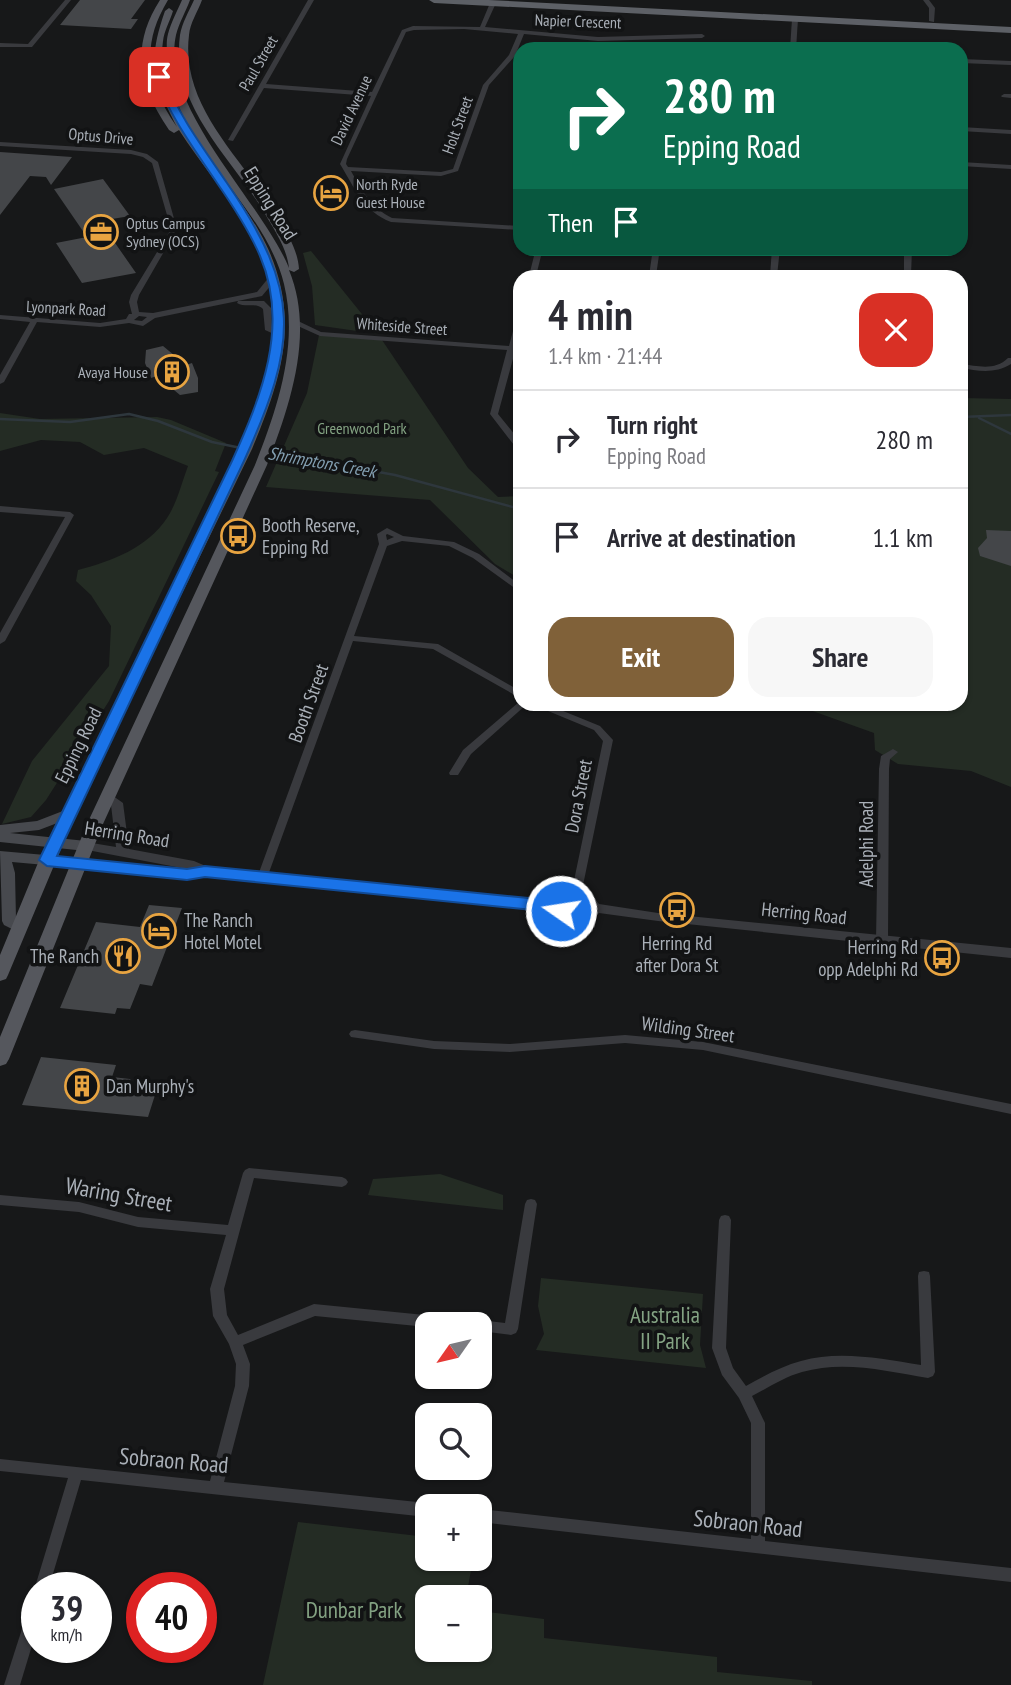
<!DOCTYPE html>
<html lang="en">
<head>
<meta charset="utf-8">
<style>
  body { margin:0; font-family:"PT Sans Narrow",sans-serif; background:#f7f7f7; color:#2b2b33; height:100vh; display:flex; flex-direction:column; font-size:26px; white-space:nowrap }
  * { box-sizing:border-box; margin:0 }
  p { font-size:23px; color:#7c7c81 }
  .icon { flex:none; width:38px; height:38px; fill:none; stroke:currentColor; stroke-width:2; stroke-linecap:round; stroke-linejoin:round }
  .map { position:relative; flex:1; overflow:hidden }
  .panel { position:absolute; left:513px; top:270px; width:455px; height:441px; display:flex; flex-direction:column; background:#fff; border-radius:21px; box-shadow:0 2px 5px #0004 }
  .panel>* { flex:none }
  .hud { position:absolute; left:513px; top:42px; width:455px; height:214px; border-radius:21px; box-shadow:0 2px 5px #0004; background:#0b6e4f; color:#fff; overflow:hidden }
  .needle { width:46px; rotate:236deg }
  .fabs { position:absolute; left:415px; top:1312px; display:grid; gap:14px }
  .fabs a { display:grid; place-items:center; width:77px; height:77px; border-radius:14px; background:#fff; box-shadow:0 2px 5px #0004; font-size:35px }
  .speed { position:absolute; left:21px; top:1572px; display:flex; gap:14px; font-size:35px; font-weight:700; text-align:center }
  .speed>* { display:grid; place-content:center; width:91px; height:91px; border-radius:50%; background:#fff; box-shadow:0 2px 5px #0004; line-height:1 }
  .speed small { font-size:18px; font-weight:400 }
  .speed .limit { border:10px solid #d22; background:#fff; color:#111 }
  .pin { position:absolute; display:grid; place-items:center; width:60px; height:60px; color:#fff; margin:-30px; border-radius:14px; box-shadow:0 4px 10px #0006 }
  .me { position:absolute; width:77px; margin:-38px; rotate:283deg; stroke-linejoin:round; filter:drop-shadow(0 0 5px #0008) }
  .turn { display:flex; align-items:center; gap:24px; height:147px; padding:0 35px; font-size:32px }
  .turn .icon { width:91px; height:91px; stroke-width:2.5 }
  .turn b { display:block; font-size:49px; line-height:60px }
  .then { display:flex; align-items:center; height:66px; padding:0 35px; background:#0003; gap:14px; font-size:26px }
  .round { display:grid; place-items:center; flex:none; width:74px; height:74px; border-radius:21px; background:#f7f7f7 }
  .headline { display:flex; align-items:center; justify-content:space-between; height:119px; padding:0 35px }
  h1 { font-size:42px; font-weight:800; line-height:52px }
  .button { display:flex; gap:14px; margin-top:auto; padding:14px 35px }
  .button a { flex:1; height:80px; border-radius:21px; background:#806139; color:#fff; font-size:28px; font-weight:800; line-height:80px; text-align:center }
  .button a+a { background:#f7f7f7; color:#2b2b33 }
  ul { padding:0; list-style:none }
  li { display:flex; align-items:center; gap:21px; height:98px; padding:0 35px; border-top:2px solid #e1e1e2 }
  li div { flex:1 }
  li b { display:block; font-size:26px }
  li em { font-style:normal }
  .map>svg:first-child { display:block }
  .green { fill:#242c24 }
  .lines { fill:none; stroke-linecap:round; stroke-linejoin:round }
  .stream { stroke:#2e373d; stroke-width:2.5 }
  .building { fill:#444649 }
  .minor { fill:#393a3e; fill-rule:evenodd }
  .tertiary { fill:#393a3e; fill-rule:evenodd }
  .secondary { fill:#47494e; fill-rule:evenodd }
  .primary { fill:#55575d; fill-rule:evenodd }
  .trunk { fill:#5d6066; fill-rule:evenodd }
  .route { fill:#1a73e8; stroke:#114b97; stroke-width:2 }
  .labels { text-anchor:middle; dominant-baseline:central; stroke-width:7; stroke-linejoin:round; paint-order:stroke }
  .far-street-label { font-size:16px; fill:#aab0b8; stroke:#121314 }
  .far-poi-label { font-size:16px; fill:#aab0b8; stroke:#121314; text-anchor:start }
  .far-park-label { font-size:16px; fill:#83a282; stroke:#121314 }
  .far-water-label { font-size:18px; font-style:italic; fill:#839fb1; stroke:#121314 }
  .street-label { font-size:19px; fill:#aab0b8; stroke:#121314 }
  .poi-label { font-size:19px; fill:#aab0b8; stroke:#121314; text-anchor:start }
  .near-street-label { font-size:23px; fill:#aab0b8; stroke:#121314 }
  .near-park-label { font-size:23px; fill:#83a282; stroke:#121314 }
</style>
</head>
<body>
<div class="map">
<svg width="1011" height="1685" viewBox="0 0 1011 1685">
  <rect width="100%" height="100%" fill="#171819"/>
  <g class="green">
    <path d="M311,251L378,334L315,325L312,286L303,253Z"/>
    <path d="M319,335L382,340L468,468L498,497L520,496V579L495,564L430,500L266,487L307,393Z"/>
    <path d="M961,398L1011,399V787L971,771L898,764L875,750L874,733L793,704H961Z"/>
    <path d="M0,413L40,419L157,417L171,420L226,443L215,471L219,472L109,701L46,800L31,817L2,824L32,761L109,666L111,626L91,595L76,581L78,570C112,561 147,548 167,518C177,503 182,482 188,466L144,448L104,455L80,442L41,440L0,451Z"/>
    <path d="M440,1174L503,1195V1210L368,1195L373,1179Z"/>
    <path d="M541,1278L703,1294L700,1345L706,1368L536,1350L544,1334L538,1306Z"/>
    <path d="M298,1522L427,1537V1559H473L466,1598H427V1650H480V1611L544,1619V1638L717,1657V1672L812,1681V1685H263Z"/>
  </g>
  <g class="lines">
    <g class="stream">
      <path d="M961,417L1011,415"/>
      <path d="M979,418L1011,434"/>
      <path d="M0,419L70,422L129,414L158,421L212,442L241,448"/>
      <path d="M270,452L395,475L520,509"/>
    </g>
  </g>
  <g class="building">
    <path d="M80,0H145L131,19H138L131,29L60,25Z"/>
    <path d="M0,152L72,157L51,185L46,177L30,176L0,215Z"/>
    <path d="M103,179L130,216L112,219L118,228L106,230L136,273L82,283L56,243L87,237L54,189Z"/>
    <path d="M163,346L186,365L192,363L198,378V392L180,395L157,376L151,378L145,363L146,350Z"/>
    <path d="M986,530L1011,531V566L980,556L978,548L987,538Z"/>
    <path d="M149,905L182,908L152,986L140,984L130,1009L117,1008L115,1014L60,1008L96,922L140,927Z"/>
    <path d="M41,1057L116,1065L112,1077L130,1079L140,1094L155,1095L148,1117L22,1105Z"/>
  </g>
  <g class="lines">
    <g class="minor">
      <path d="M65,0H71L32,47H0V43L28,44Z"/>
      <path d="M308,0H314L266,84L372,92L402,30L413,26L480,27L490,3L493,1L496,3L485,27L598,37L702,34L705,36L702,38L598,41L524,34L515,56L489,85L458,171L441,176L351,171C362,191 372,208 392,218L520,226V230L391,222C364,212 354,187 340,164L371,96L264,88L233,141L228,140ZM464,29L518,34L509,55L483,85L453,169L441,172L348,167L346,164L347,159L406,32L414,30Z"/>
      <path d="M923,0H929L935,8L934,22L929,21V8Z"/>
      <path d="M795,17L798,19L796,49H790L792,19Z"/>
      <path d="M961,59L1011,61V65L961,63Z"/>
      <path d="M1004,94H1011V98L1002,97L1001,96Z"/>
      <path d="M961,127L1011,130V134L961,131Z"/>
      <path d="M0,142L131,150L147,154L158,162L177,229L139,295L137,302L139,312L153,313L257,292L270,276L277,278L262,296L155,318L143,326L129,323L100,327L37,322L4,382L0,384V375L30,322L0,319V315L100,323L126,319L129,314H132L129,302L131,295L171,229L152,163L143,157L131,154L0,146ZM139,316L147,317L142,321L134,320Z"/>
      <path d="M961,162L1011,165V169L961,166Z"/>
      <path d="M536,248H543L536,276H529Z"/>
      <path d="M653,248H660L656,276H649Z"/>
      <path d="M772,248H780L777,276H770Z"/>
      <path d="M904,248H912L911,276H904Z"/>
      <path d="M238,301H264L271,308L272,327L282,331V335H276L265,330L263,309C256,302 245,308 237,303Z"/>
      <path d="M517,316H520V333L498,414L520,441V449H517L490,414L507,350L320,336L289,322L296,320L321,332L509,346Z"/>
      <path d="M1008,358H1011V364C995,374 978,371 961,368V364C978,366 995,371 1008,358Z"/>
      <path d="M0,506L70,512L74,515L5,641L0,644V633L65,517L0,512Z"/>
      <path d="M387,528L403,536L454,542L479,554L520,585V592L473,558L449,546L402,541L387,546L354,636L438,644L520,691V698L433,649L353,641L267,878L266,881H258L257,878L379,544L377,534ZM387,534L394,537L387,540L386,535Z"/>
      <path d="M519,702L527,704L471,754L458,775H450L449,773L463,750Z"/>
      <path d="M534,704H546L600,726L613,740L581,895L576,899L571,895L603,741L594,730L536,706Z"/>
      <path d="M893,749L898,752L890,759L889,769L888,940L886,943H878L876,940L879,769L881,756Z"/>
      <path d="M355,1030L434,1041L510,1044L625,1035L703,1042L1011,1104V1114L703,1050L625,1043L510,1052L434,1049L351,1037L349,1034L351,1031Z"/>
      <path d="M249,1168L342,1177L346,1179L348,1182L346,1185L342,1187L254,1178L224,1289L227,1315L238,1335L314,1304L465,1319L470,1321L472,1325H427V1327L315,1316L243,1345L250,1364L249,1386L224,1482L427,1503L433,1507H427V1517L81,1480L49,1587H37V1592L35,1587L68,1478L0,1471V1459L210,1481L235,1386L236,1364L229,1344L213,1316L210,1289L226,1235L138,1227L79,1212L0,1205V1195L79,1202L138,1217L228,1225L243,1173L245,1170Z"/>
      <path d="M531,1199L535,1200L537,1204L518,1329L516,1333L511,1335L480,1331V1325H474L475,1322L480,1320L505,1323L525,1204L527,1200Z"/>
      <path d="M725,1215L729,1216L731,1220L726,1348L733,1368L746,1386C764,1376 782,1366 801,1361C840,1350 882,1359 921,1365L918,1276L919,1272L924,1271L929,1272L930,1276L935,1372L933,1376L928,1378C887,1371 843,1360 802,1372C784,1377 768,1388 752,1396L765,1423V1541L1011,1568V1582L480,1522V1509L751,1539V1423L739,1398L722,1375L712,1348L719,1220L721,1216Z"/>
      <path d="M37,1597V1629L20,1685H4L30,1604L32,1599Z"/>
    </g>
    <path class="tertiary" d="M109,793L123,803L129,849L194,861L208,867L556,902L559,897C575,891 588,889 599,904L658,913L1011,948V958L658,921L599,913C586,927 566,926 555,911L205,875L187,879L75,866L73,863L75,860L79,859L187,871L192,870L82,849L80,846L86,842L116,847L111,805L103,797ZM577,900L587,905V910C580,916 574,915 568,910L569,903Z"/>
    <g class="secondary">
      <path d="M68,809L73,811L75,814L73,817L39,830L10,833L86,841L93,846L91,849L86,851L0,842V825L37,821Z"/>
      <path d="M0,851L79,858L86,863L79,868L12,862L15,873L16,919L27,928L20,933L4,925L2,921Z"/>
    </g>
    <g class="primary">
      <path d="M160,0H168C140,46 147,84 177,127C153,80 147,62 165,11L169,8L173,11C170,21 164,31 163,41C153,113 229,175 260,233C275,259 284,290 285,320C286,365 269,408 252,449L79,806L8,975L6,979L0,981V955L40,858L239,449C270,377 290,304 249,232C229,196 201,164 179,130L174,133L169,130C139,86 130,47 160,0Z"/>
      <path d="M182,0H190C186,11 179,23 176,35C160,107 262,202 289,268C287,250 277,234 268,219C236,161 170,108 180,35C182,23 189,11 194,0H202C198,11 190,23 189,35C180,109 246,161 279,219C288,235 298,251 299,269L294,272L289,270C315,333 290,405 267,465L103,824L9,1059L6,1064L0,1066V1037L87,824L255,465C277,409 299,346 284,284C264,202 169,142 167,55C167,49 166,41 168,34C171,23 177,11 182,0Z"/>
    </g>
    <path class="trunk" d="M429,0H489L1011,27V33L434,3Z"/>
  </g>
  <path class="route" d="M159,74L164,77C180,118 202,146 227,183C302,292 298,342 244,461L57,856L187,869L205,866L559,901L568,907L566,915L561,917L553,912L205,877L187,880L47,866L39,860L232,461C261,397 290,326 260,256C249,230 233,206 217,183C192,146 171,118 155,77Z"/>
  <defs>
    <g id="hotel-ring" transform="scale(1.75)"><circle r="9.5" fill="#121314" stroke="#e8a441" stroke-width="1.5"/><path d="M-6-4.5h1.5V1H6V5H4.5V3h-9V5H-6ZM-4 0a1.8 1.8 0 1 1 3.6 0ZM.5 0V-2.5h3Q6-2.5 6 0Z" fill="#e8a441"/></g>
    <g id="office-ring" transform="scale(1.75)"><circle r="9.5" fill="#121314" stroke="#e8a441" stroke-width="1.5"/><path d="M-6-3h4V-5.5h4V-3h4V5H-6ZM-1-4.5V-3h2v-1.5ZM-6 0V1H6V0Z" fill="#e8a441"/></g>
    <g id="building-ring" transform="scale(1.75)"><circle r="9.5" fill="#121314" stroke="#e8a441" stroke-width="1.5"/><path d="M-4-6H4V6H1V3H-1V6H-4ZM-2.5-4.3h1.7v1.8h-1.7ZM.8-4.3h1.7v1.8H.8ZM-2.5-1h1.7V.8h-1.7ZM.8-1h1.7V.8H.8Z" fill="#e8a441"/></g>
    <g id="bus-ring" transform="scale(1.75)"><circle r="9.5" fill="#121314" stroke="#e8a441" stroke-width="1.5"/><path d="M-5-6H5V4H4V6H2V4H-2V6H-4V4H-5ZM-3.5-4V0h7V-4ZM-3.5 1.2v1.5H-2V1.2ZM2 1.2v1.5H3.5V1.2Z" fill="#e8a441"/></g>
    <g id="restaurant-ring" transform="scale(1.75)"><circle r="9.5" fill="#121314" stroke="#e8a441" stroke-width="1.5"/><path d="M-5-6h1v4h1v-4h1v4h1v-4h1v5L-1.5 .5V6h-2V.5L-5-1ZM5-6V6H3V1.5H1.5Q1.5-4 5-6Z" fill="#e8a441"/></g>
  </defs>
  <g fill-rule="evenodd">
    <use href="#hotel-ring" x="331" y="193"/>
    <use href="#office-ring" x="101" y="232"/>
    <use href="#building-ring" x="172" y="372"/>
    <use href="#bus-ring" x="238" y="536"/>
    <use href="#bus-ring" x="677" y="910"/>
    <use href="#hotel-ring" x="159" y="931"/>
    <use href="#restaurant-ring" x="123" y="956"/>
    <use href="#bus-ring" x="942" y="958"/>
    <use href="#building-ring" x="82" y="1086"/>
  </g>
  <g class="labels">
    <g class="far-street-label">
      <text transform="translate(578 21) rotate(2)">Napier Crescent</text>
      <text transform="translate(258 63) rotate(-60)">Paul Street</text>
      <text transform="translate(351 110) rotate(-65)">David Avenue</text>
      <text transform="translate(457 125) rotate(-70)">Holt Street</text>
      <text transform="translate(101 136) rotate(5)">Optus Drive</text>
      <text transform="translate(66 308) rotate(3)">Lyonpark Road</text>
      <text transform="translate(402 326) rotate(4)">Whiteside Street</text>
    </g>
    <g class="far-poi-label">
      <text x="356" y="184">North Ryde<tspan x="356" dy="18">Guest House</tspan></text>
      <text x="126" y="223">Optus Campus<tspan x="126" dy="18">Sydney (OCS)</tspan></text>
      <text x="148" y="372" text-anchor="end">Avaya House</text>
    </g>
    <g class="far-park-label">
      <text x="362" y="428">Greenwood Park</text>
    </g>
    <g class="far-water-label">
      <text transform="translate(322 462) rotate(10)">Shrimptons Creek</text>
    </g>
    <g class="street-label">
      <text transform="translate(271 203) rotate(58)">Epping Road</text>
      <text transform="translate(308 703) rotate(-70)">Booth Street</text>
      <text transform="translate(78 745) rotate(-64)">Epping Road</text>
      <text transform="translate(578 796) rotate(-79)">Dora Street</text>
      <text transform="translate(127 834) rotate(9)">Herring Road</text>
      <text transform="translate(866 844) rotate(-90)">Adelphi Road</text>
      <text transform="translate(804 913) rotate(6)">Herring Road</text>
      <text transform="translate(688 1029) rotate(8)">Wilding Street</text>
    </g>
    <g class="poi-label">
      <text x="262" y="525">Booth Reserve,<tspan x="262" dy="22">Epping Rd</tspan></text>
      <text x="184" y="920">The Ranch<tspan x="184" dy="22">Hotel Motel</tspan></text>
      <text x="677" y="943" text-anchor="middle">Herring Rd<tspan x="677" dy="22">after Dora St</tspan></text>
      <text x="918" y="947" text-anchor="end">Herring Rd<tspan x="918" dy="22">opp Adelphi Rd</tspan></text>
      <text x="99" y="956" text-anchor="end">The Ranch</text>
      <text x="106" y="1086">Dan Murphy's</text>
    </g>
    <g class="near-street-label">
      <text transform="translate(119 1194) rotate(10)">Waring Street</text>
      <text transform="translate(174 1460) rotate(5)">Sobraon Road</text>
      <text transform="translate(748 1523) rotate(6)">Sobraon Road</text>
    </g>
    <g class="near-park-label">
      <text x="665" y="1314">Australia<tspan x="665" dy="26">II Park</tspan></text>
      <text x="354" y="1609">Dunbar Park</text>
    </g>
  </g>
</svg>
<div class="fabs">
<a><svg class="needle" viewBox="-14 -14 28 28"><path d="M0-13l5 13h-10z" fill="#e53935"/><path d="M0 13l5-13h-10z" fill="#7c7c81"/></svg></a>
<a><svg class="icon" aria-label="search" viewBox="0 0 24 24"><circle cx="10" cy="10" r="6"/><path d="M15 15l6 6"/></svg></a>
<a>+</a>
<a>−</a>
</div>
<div class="speed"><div>39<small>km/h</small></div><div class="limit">40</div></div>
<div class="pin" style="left:159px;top:77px;background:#d93025"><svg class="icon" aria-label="arrive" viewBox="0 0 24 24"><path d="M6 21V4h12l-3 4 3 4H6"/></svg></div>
<svg class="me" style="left:561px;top:911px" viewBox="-20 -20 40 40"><circle r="17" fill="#1a73e8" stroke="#fff" stroke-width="3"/><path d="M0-11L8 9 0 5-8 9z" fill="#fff"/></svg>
<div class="hud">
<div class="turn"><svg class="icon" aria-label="right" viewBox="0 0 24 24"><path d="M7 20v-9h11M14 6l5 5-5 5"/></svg><div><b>280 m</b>Epping Road</div></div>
<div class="then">Then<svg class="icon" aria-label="arrive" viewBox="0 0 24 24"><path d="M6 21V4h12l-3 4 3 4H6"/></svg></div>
</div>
<section class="panel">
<div class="headline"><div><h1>4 min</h1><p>1.4 km · 21:44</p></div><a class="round" style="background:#d93025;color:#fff"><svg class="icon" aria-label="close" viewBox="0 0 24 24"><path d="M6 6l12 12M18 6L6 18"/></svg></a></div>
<ul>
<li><svg class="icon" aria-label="right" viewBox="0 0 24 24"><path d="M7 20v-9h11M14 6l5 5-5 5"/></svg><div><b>Turn right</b><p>Epping Road</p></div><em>280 m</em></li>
<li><svg class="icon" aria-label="arrive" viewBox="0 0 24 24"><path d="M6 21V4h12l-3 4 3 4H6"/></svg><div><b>Arrive at destination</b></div><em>1.1 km</em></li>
</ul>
<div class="button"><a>Exit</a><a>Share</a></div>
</section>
</div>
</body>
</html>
